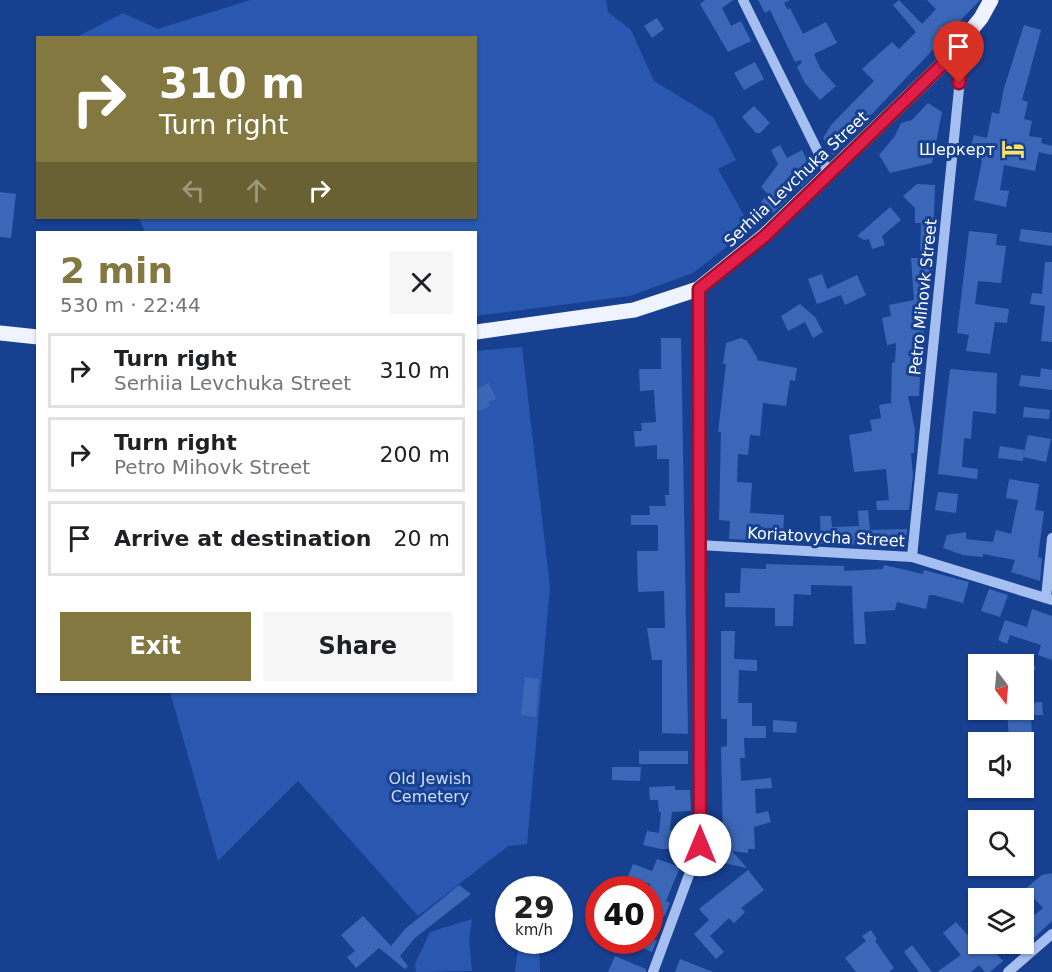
<!DOCTYPE html>
<html lang="en">
<head>
<meta charset="utf-8">
<style>
  body { margin:0; font-family:"DejaVu Sans",sans-serif; background:#f6f6f6; color:#202124; height:100vh; display:flex; flex-direction:column; font-size:22px; white-space:nowrap }
  * { box-sizing:border-box; margin:0 }
  p { font-size:20px; color:#757577 }
  .icon { flex:none; width:33px; height:33px; fill:none; stroke:currentColor; stroke-width:2; stroke-linecap:round; stroke-linejoin:round }
  .map { position:relative; flex:1; overflow:hidden }
  .sheet { position:absolute; left:36px; top:231px; width:441px; height:462px; display:flex; flex-direction:column; background:#fff; border-radius:0px; box-shadow:0 2px 4px #0004 }
  .sheet>* { flex:none }
  .top-card { position:absolute; left:36px; top:36px; width:441px; height:183px; border-radius:0px; box-shadow:0 2px 4px #0004; background:#847841; color:#fff; overflow:hidden }
  .needle { width:39px; rotate:164deg }
  .buttons { position:absolute; left:968px; top:654px; display:grid; gap:12px }
  .buttons a { display:grid; place-items:center; width:66px; height:66px; border-radius:0px; background:#fff; box-shadow:0 2px 4px #0004; font-size:30px }
  .speed { position:absolute; left:495px; top:876px; display:flex; gap:12px; font-size:30px; font-weight:700; text-align:center }
  .speed>* { display:grid; place-content:center; width:78px; height:78px; border-radius:50%; background:#fff; box-shadow:0 2px 4px #0004; line-height:1 }
  .speed small { font-size:15px; font-weight:400 }
  .speed .limit { border:9px solid #d22; background:#fff; color:#111 }
  .pin { position:absolute; display:grid; place-items:center; width:51px; height:51px; color:#fff; margin:-62px -26px; border-radius:50% 50% 50% 0; rotate:-45deg; box-shadow:0 0 6px #0007 }
  .pin .icon { rotate:45deg }
  .me { position:absolute; width:66px; margin:-33px; rotate:0deg; stroke-linejoin:round; filter:drop-shadow(0 0 4px #0008) }
  .turn { display:flex; align-items:center; gap:21px; height:126px; padding:0 24px; font-size:27px }
  .turn .icon { width:78px; height:78px; stroke-width:2.5 }
  .turn b { display:block; font-size:42px; line-height:51px }
  .lanes { display:flex; align-items:center; height:57px; padding:0 24px; background:#0003; justify-content:center; gap:30px; direction:ltr }
  .lanes .off { opacity:.35 }
  .round { display:grid; place-items:center; flex:none; width:63px; height:63px; border-radius:0px; background:#f6f6f6 }
  .summary { display:flex; align-items:center; justify-content:space-between; height:102px; padding:0 24px }
  h1 { font-size:36px; font-weight:600; line-height:45px; color:#847841 }
  .button { display:flex; gap:12px; margin-top:auto; padding:12px 24px }
  .button a { flex:1; height:69px; border-radius:0px; background:#847841; color:#fff; font-size:24px; font-weight:600; line-height:69px; text-align:center }
  .button a+a { background:#f6f6f6; color:#202124 }
  ul { padding:0; list-style:none }
  li { display:flex; align-items:center; gap:18px; height:75px; margin:0 12px 9px; padding:0 12px; border:3px solid #e0e0e0; border-radius:0px }
  li div { flex:1 }
  li b { display:block; font-size:22px }
  li em { font-style:normal }
  .map>svg:first-child { display:block }
  .green { fill:#2a58b0 }
  .building { fill:#3c67b8 }
  .lines { fill:none; stroke-linecap:round; stroke-linejoin:round }
  .minor { stroke:#a5c0f0; stroke-width:10 }
  .major { stroke:#eef3ff; stroke-width:15 }
  .route-casing { stroke:#92132f; stroke-width:15 }
  .route { stroke:#e11d48; stroke-width:10 }
  .labels { text-anchor:middle; dominant-baseline:central; stroke-width:6; stroke-linejoin:round; paint-order:stroke }
  .poi-label { font-size:16px; fill:#fff; stroke:#174091; text-anchor:end }
  .street-label { font-size:16px; fill:#fff; stroke:#174091 }
  .park-label { font-size:16px; fill:#ccddfb; stroke:#174091 }
</style>
</head>
<body>
<div class="map">
<svg width="1052" height="972" viewBox="0 0 1052 972">
  <rect width="100%" height="100%" fill="#174091"/>
  <g class="green">
    <path d="M250,0H606L608,12L631,30L654,81L713,117L736,160L718,169L751,228L693,273L630,296L476,316V232H145L139,218H476V38L77,37L123,13L158,29Z"/>
    <path d="M522,347L550,587L527,844L508,846L418,916L298,781L218,861L170,692H476V351Z"/>
    <path d="M472,919L469,939L472,971L416,972L415,964L430,932Z"/>
    <path d="M519,941H539L540,972H515Z"/>
  </g>
  <g class="building">
    <path d="M705,0H733L722,8L731,26L741,21L751,41L728,52L700,4Z"/>
    <path d="M758,0H790L784,3L788,10L790,8L803,34L826,22L837,43L814,54L820,68L836,86L820,100L805,83L797,67L802,62L800,60L795,62L770,10L765,13Z"/>
    <path d="M899,0L922,24L936,9L927,0H980L833,155L823,138L831,125L874,81L862,69L892,42L899,49L916,32L893,5Z"/>
    <path d="M657,18L664,29L652,38L644,26Z"/>
    <path d="M1024,25L1041,30L1022,100L1028,102L1024,119L1032,121L1029,136L1042,138L1041,143L1052,146V155L1039,152L1035,171L1004,165L1000,190L1009,191L1006,207L974,200L982,160L968,157L974,135L987,138L992,112L999,114L1004,88Z"/>
    <path d="M755,62L764,79L744,90L734,73Z"/>
    <path d="M928,103L942,112L932,163L890,173L879,155L895,136L901,123L912,120Z"/>
    <path d="M754,106L770,123L760,133H756L742,117Z"/>
    <path d="M780,145L787,158L802,150L814,174L801,187L793,172L777,191L787,200L773,213L761,202L768,194L761,187L778,164L771,150Z"/>
    <path d="M917,184L935,185L933,241H930L933,277L929,278V308H920L925,338H922L919,396H908L915,430L914,453H911L913,476L909,510H877L876,501L889,500L886,469L854,472L849,435L872,431L870,420L881,418L879,405L891,403L892,363L895,362L896,343L887,345L882,318L891,316L889,305L914,300L911,258H920L921,223H915V208L903,196Z"/>
    <path d="M0,192L16,194L11,238L0,237Z"/>
    <path d="M890,207L901,220L882,236L885,245L872,249L869,239L864,240L857,236Z"/>
    <path d="M1021,229L1052,233V246L1019,241Z"/>
    <path d="M969,231L997,234L996,245L1006,246L1001,283L978,281L975,304L1009,309L1007,323L995,322L990,354L966,351L969,335L957,333Z"/>
    <path d="M1045,262H1052V342L1041,341L1045,306L1030,304L1032,293L1042,294Z"/>
    <path d="M822,274L827,289L857,275L866,295L845,305L841,295L817,304L808,279Z"/>
    <path d="M800,304L815,317L823,332L813,338L805,322L788,331L781,316Z"/>
    <path d="M661,338H681L688,734L662,733V660H652L647,628H665L664,591L638,592L637,551H658V525H631V515H650L649,506H666L665,495H669V459H657V445L635,447L634,431H642L641,423L656,422L654,390L640,391L639,369H661Z"/>
    <path d="M741,338L747,341L758,359L756,360L797,368L795,381L790,380L786,406L763,403L760,436L750,435L748,455L738,454L737,482L752,483L750,513L784,515L783,536L752,535V540L729,539L730,521L719,520L721,432H718L726,364H723L726,343Z"/>
    <path d="M1041,368L1052,370V390L1019,386L1021,375L1040,377Z"/>
    <path d="M950,369L997,373L996,414L973,411L971,439L964,438L962,467L978,469L977,479L938,474Z"/>
    <path d="M489,383L496,399L488,402L490,406L478,411L476,389Z"/>
    <path d="M1024,407L1050,410L1049,419L1023,417Z"/>
    <path d="M1028,435L1051,439L1046,462L1023,457Z"/>
    <path d="M1000,446L1024,450L1023,461L998,458Z"/>
    <path d="M1009,479L1039,484L1035,510L1044,511L1038,557L1042,558L1040,581L1011,572L1015,560L983,554V557L963,555L943,548L947,535L966,532V539L993,542L996,530L1011,534L1018,500L1006,498Z"/>
    <path d="M938,492L958,494L956,513L935,510Z"/>
    <path d="M868,510L870,530L907,529L905,548H883V545L821,544L820,516H831L832,527L859,526L858,511Z"/>
    <path d="M766,564L844,566V571L883,569L884,565L923,574L924,570L969,582L963,603L934,595H929L926,609L897,602L895,610L864,612L866,644H854L852,586L811,585V595L794,594L793,626H775V608L725,607V593H740L741,568L766,569Z"/>
    <path d="M989,589L1008,595L1000,617L981,611Z"/>
    <path d="M1032,609L1052,616V660L1038,655L1041,645L1010,635L1007,644L998,640L1005,620L1027,627Z"/>
    <path d="M721,631H735L734,659L757,660V671L739,670L738,703H752V726H766V738H744L745,758H740L741,781L771,778L772,788L755,789L756,814L768,811L771,822L754,827L755,849H748V853L732,851L747,868L719,862L723,839L721,747L727,746V719H721Z"/>
    <path d="M1023,662L1036,667L1023,695Z"/>
    <path d="M525,677L539,679L536,717L521,715Z"/>
    <path d="M1042,702L1043,715H1031L1032,738L1009,739L1007,710H1023V703Z"/>
    <path d="M773,720L797,722L796,733L773,732Z"/>
    <rect x="639" y="751" width="49" height="13"/>
    <path d="M612,767H641L640,781L612,780Z"/>
    <path d="M675,786V790H690L691,811L672,812L670,830H690V850L661,849L643,845L647,831L659,833L661,812H659L658,800H650L649,787Z"/>
    <path d="M657,859L680,867L666,901L670,903L664,917L650,912V884L628,876L633,864L652,871Z"/>
    <path d="M748,870L764,890L741,908L745,912L734,923L729,918L710,936L724,952L716,959L694,934L709,920L699,909Z"/>
    <path d="M1052,873V921L1023,948V925L1043,908L1025,889L1042,875Z"/>
    <path d="M459,885L471,894L415,938L400,956L408,966L405,969L379,948L356,968L347,957L355,951L341,935L363,916L391,946L405,929Z"/>
    <path d="M956,922L981,950L988,944L1003,961L990,972H985L979,965L971,972H937L961,955L943,933Z"/>
    <path d="M871,930L877,939L875,941L894,968L889,972H856L845,958L866,941L862,936Z"/>
    <path d="M624,940H657L652,952Z"/>
    <path d="M912,945L932,972H919L904,952Z"/>
    <path d="M615,956L646,969V972H608Z"/>
    <path d="M680,959L713,972H675Z"/>
  </g>
  <g class="lines">
    <g class="minor">
      <path d="M743,0L829,174"/>
      <path d="M699,545L912,557L1052,600"/>
      <path d="M912,557L964,39"/>
      <path d="M1046,598L1052,538"/>
      <path d="M653,972L700,845L698,289"/>
      <path d="M1008,972L1052,934"/>
    </g>
    <g class="major">
      <path d="M476,332L634,310L698,289L765,235L945,62L981,18L991,0"/>
      <path d="M0,333L38,337"/>
    </g>
  </g>
  <g class="lines">
    <g class="route-casing">
      <path id="route" d="M700,845L699,289L765,236L945,62L964,39L959,83"/>
    </g>
    <use href="#route" class="route"/>
  </g>
  <defs>
    <g id="hotel-bare" transform="scale(1.8)"><path d="M-6-4.5h1.5V1H6V5H4.5V3h-9V5H-6ZM-4 0a1.8 1.8 0 1 1 3.6 0ZM.5 0V-2.5h3Q6-2.5 6 0Z" fill="#ffe264" stroke="#174091" stroke-width="2.5" paint-order="stroke"/></g>
  </defs>
  <g fill-rule="evenodd">
    <use href="#hotel-bare" x="1013" y="149"/>
  </g>
  <g class="labels">
    <g class="poi-label">
      <text x="995" y="149">Шеркерт</text>
    </g>
    <g class="street-label">
      <text transform="translate(796 179) rotate(-43)">Serhiia Levchuka Street</text>
      <text transform="translate(923 297) rotate(-84)">Petro Mihovk Street</text>
      <text transform="translate(826 537) rotate(3)">Koriatovycha Street</text>
    </g>
    <g class="park-label">
      <text x="430" y="778">Old Jewish<tspan x="430" dy="18">Cemetery</tspan></text>
    </g>
  </g>
</svg>
<div class="buttons">
<a><svg class="needle" viewBox="-14 -14 28 28"><path d="M0-13l5 13h-10z" fill="#e53935"/><path d="M0 13l5-13h-10z" fill="#757577"/></svg></a>
<a><svg class="icon" aria-label="sound" viewBox="0 0 24 24"><path d="M4 9h4l5-4v14l-5-4H4zM17 9q2 3 0 6"/></svg></a>
<a><svg class="icon" aria-label="search" viewBox="0 0 24 24"><circle cx="10" cy="10" r="6"/><path d="M15 15l6 6"/></svg></a>
<a><svg class="icon" aria-label="layers" viewBox="0 0 24 24"><path d="M12 4l9 5-9 5-9-5zM3 14l9 5 9-5"/></svg></a>
</div>
<div class="speed"><div>29<small>km/h</small></div><div class="limit">40</div></div>
<div class="pin" style="left:959px;top:83px;background:#d93025"><svg class="icon" aria-label="arrive" viewBox="0 0 24 24"><path d="M6 21V4h12l-3 4 3 4H6"/></svg></div>
<svg class="me" style="left:700px;top:845px" viewBox="-20 -20 40 40"><circle r="19" fill="#fff"/><path d="M0-13L10 11 0 6-10 11z" fill="#e11d48"/></svg>
<div class="top-card">
<div class="turn"><svg class="icon" aria-label="right" viewBox="0 0 24 24"><path d="M7 20v-9h11M14 6l5 5-5 5"/></svg><div><b>310 m</b>Turn right</div></div>
<div class="lanes"><svg class="icon off" aria-label="left" viewBox="0 0 24 24"><path d="M17 20v-9H6M10 6l-5 5 5 5"/></svg><svg class="icon off" aria-label="ahead" viewBox="0 0 24 24"><path d="M12 20V5M6 11l6-6 6 6"/></svg><svg class="icon" aria-label="right" viewBox="0 0 24 24"><path d="M7 20v-9h11M14 6l5 5-5 5"/></svg></div>
</div>
<section class="sheet">
<div class="summary"><div><h1>2 min</h1><p>530 m · 22:44</p></div><a class="round"><svg class="icon" aria-label="close" viewBox="0 0 24 24"><path d="M6 6l12 12M18 6L6 18"/></svg></a></div>
<ul>
<li><svg class="icon" aria-label="right" viewBox="0 0 24 24"><path d="M7 20v-9h11M14 6l5 5-5 5"/></svg><div><b>Turn right</b><p>Serhiia Levchuka Street</p></div><em>310 m</em></li>
<li><svg class="icon" aria-label="right" viewBox="0 0 24 24"><path d="M7 20v-9h11M14 6l5 5-5 5"/></svg><div><b>Turn right</b><p>Petro Mihovk Street</p></div><em>200 m</em></li>
<li><svg class="icon" aria-label="arrive" viewBox="0 0 24 24"><path d="M6 21V4h12l-3 4 3 4H6"/></svg><div><b>Arrive at destination</b></div><em>20 m</em></li>
</ul>
<div class="button"><a>Exit</a><a>Share</a></div>
</section>
</div>
</body>
</html>
